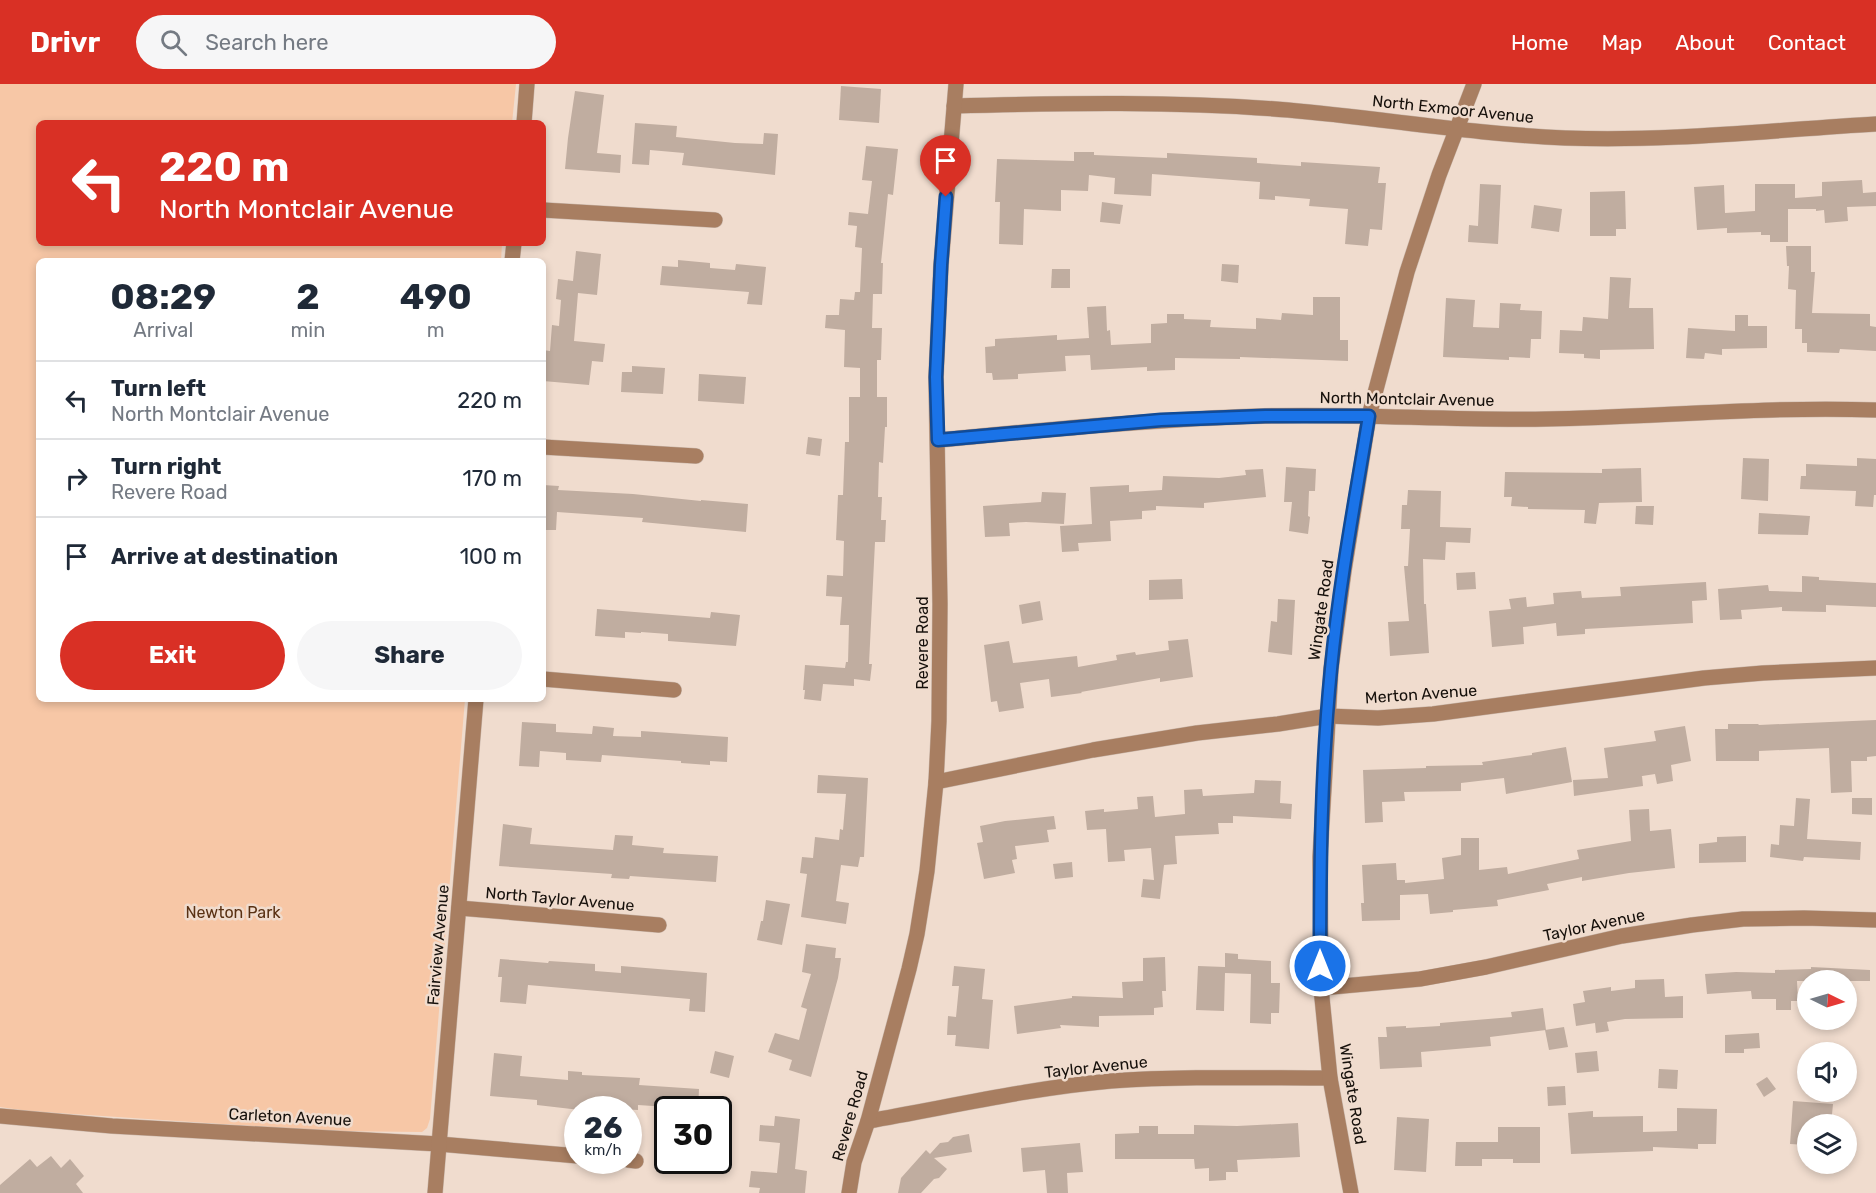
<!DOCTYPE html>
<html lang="en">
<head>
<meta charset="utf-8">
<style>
  body { margin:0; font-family:Rubik,sans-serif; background:#f6f6f7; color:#1f2937; height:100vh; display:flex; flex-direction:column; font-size:22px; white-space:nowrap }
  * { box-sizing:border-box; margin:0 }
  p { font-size:20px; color:#747a83 }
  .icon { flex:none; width:33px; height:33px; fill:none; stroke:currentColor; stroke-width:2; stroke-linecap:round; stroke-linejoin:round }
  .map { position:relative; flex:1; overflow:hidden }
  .details { position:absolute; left:36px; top:174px; width:510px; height:444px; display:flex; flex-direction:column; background:#fff; border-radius:9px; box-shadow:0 3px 9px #0003 }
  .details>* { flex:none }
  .top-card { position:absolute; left:36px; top:36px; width:510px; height:126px; border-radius:9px; box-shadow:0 3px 9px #0003; background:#d93025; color:#fff; overflow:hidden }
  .needle { width:39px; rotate:95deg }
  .controls { position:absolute; left:1797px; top:886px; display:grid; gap:12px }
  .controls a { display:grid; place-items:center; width:60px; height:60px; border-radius:50%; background:#fff; box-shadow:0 3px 9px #0003; font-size:30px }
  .speed { position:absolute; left:564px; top:1012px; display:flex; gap:12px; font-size:30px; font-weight:700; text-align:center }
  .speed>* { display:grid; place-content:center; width:78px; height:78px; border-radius:50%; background:#fff; box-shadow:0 3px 9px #0003; line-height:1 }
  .speed small { font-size:15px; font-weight:400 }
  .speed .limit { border:3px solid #111; border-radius:9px; background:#fff; color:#111 }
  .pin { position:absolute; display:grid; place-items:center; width:51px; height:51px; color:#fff; margin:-62px -26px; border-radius:50% 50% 50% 0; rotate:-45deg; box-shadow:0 0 6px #0007 }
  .pin .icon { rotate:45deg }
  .me { position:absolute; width:66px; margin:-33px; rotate:0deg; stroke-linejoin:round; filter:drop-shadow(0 0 4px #0008) }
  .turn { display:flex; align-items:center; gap:21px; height:126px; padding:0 24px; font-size:27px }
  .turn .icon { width:78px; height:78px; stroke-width:2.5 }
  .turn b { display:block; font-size:42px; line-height:51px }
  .eta { display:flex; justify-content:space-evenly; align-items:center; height:102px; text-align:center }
  .eta b { font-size:36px; font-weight:700; line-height:42px }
  .primary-button { display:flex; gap:12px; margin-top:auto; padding:12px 24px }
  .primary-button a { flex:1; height:69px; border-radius:36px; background:#d93025; color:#fff; font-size:24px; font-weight:700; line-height:69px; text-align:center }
  .primary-button a+a { background:#f6f6f7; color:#1f2937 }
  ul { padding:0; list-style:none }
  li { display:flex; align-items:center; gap:18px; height:78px; padding:0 24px; border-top:2px solid #e0e1e3 }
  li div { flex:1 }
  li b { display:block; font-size:22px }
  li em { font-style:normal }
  header { display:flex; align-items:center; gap:36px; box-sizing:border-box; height:84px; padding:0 30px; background:#d93025; color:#fff }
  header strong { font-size:28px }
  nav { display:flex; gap:33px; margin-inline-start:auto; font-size:21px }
  .search { width:420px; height:54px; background:#f6f6f7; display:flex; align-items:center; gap:15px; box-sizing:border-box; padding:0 21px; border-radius:33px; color:#747a83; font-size:22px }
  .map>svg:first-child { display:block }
  .green { fill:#f7c7a6 }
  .building { fill:#c0ada0 }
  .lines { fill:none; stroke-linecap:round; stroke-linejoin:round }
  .minor-casing { stroke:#c9b7ab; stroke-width:16 }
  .minor { stroke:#a87e61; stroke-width:15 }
  .route-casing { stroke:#114b97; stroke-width:15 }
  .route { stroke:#1a73e8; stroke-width:10 }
  .labels { text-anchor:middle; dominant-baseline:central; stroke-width:5; stroke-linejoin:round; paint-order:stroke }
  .street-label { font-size:16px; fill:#16100b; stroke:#f0dcce }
  .park-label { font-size:16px; fill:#593113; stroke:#f0dcce }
</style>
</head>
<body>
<header>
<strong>Drivr</strong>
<div class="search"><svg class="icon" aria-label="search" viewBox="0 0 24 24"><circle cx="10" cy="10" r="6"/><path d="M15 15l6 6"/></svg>Search here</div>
<nav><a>Home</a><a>Map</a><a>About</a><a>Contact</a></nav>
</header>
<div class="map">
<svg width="1876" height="1109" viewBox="0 0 1876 1109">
  <rect width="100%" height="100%" fill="#f0dcce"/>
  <path class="green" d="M0,0H516L512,39H39V159H502L501,177H39V615H465L430,1035L427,1044L422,1048L329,1047L28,1027L0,1023Z"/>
  <g class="building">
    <path d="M841,2L881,5L879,39L839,36Z"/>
    <path d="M575,7L604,11L597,69L621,71L620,89L565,85L568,54Z"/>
    <path d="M635,39L677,42L676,53L735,59L763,60L764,49L778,50L775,91L682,81L684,69L650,66L649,81L632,80Z"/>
    <path d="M866,62L898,65L893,111L888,110L881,179H883L882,210H873L872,244H882L881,276H877V313H887V343H885L883,379L879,378L878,413H882L881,436H886L885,458H875L869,580H872L870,597L854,595V602L823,600L821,617L804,615L805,606H803L805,581L845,584L846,578H848L849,541H840L842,513L826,512L827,491L843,492L844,457L836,456L838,411H843L845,358H849V313H860V284L844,283L845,246L825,244L826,231H839L840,215L854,216L855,208H860L862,164L855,163L857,142L848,141L849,128L868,130L872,97L862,96Z"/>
    <path d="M1074,68H1094V71L1167,74V69L1257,74V79L1301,82V78L1380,83L1378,99H1386L1382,146L1370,145L1368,162L1345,160L1348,125L1309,122L1310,115L1275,112V116L1259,115L1260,98L1152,90L1151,112L1114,110L1115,94L1089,91L1088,107L1061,106V127L1024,125L1023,161L999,160L1000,118H995L997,75L1074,77Z"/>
    <path d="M1862,96L1863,109L1876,108V122L1847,123L1848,137L1825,139L1824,126L1816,127V125H1788V158H1770V151H1761V148L1727,149V144L1697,146L1694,103L1724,101L1725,129L1755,127V100H1795V114L1822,112V98Z"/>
    <path d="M1480,100L1501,101L1498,160L1468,158L1469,141L1478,142Z"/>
    <path d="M1625,107L1626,145H1616V152H1590V108Z"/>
    <path d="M1102,118L1123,121L1120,140L1100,138Z"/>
    <path d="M1534,121L1562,125L1559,148L1531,144Z"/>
    <path d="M1786,162H1811V188H1815L1812,229L1870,230V242L1876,243V267L1840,265L1839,269L1807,268V259H1802V245H1795L1796,206L1788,205L1789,182H1787Z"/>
    <path d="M576,167L601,170L597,211L578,209L574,257L605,260L603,278L592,277L589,301L543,297V266L550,267L552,241L559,242L561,216L556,215L558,195L573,197Z"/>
    <path d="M678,176L710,179V184L735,186L736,180L766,183L762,221L747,220L749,208L660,201L662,182L678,183Z"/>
    <path d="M1222,180L1239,181L1238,199L1221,197Z"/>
    <path d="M1052,185H1070V204H1051Z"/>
    <path d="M1610,193L1631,194L1629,224H1653L1654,265L1600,266V275L1584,274V270L1559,269L1560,246L1582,247L1583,233L1608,235Z"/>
    <path d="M1313,213H1340V256H1348V277L1240,273V275L1175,274V286L1147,287V283L1091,286L1090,271L1065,272L1066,287L1018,290V295L993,296L992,289H986L985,263L995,262V255L1057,251V256L1089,254L1087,223L1106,222L1107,247L1110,246L1111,261L1151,259V240L1167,239V230H1184V235L1211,236L1210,243L1256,245V234L1281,236L1282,229L1313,231Z"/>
    <path d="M1446,214L1475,216L1473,243L1499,244L1500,219L1521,220L1520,226L1542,227L1541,255H1531L1530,274L1509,273V276L1443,273Z"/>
    <path d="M1735,231H1748V242H1767V264L1722,265V271L1705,269L1704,275L1686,274L1688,244L1735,247Z"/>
    <path d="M632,282L665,284L663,310L621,308L622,288H632Z"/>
    <path d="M699,290L746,293L744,320L698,317Z"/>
    <path d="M808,353L822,355L820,372L806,370Z"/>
    <path d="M1743,374L1769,375L1768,417L1741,415Z"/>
    <path d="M1857,374L1876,375V411H1874L1873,423L1855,422L1856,407L1800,405L1801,392H1806V380L1857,382Z"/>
    <path d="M1286,383L1316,385L1315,407H1309L1308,432L1310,433L1308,450L1289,447L1292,418H1284Z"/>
    <path d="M1641,384L1642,418L1599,419L1596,440L1584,439L1585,426L1528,425V423L1511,422L1512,413H1504L1505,388L1602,389V385Z"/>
    <path d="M1263,385L1266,413L1204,419V424L1156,422V426L1142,427V435L1110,437L1111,457L1078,459L1079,467L1062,468L1060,442L1092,440L1090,403L1129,401V408L1162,406L1163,392L1219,394L1246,391L1245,386Z"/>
    <path d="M543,401L559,402L558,406L633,410L701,417V416L748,420L746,448L642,438L643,434L557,428L556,446H543Z"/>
    <path d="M1408,406L1441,407L1440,443L1471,444L1470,459L1446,458L1445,476L1423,475L1424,520H1426L1429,569L1390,572L1388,538L1409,537L1404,482H1408L1410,445H1401L1402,421H1407Z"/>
    <path d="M1042,408L1066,409L1064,440L1026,438L1009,439L1010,452L985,453L983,422L1041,418Z"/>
    <path d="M1636,422H1654L1653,441L1635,440Z"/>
    <path d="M1759,429L1810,432L1808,451L1758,450Z"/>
    <path d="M1475,488L1476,505L1457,506L1456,489Z"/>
    <path d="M1802,492L1819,493V496L1876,499V523L1826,521V528L1782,527V523L1741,526L1742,535L1720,536L1718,505L1768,501L1769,507L1802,508Z"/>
    <path d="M1182,495L1183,515L1149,516V496Z"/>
    <path d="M1706,498L1707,516L1692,517L1693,539L1585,545V550L1557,552L1556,539L1523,543L1524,560L1492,563L1489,527L1511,525L1509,515L1526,513L1527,523L1554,520L1553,509L1581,507L1582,514L1621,512L1620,503Z"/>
    <path d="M1278,515L1295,516L1292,571L1268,568L1271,537L1277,538Z"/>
    <path d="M1040,517L1043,536L1022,540L1019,521Z"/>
    <path d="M597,525L710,534L711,528L740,531L736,562L668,557V550L641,548V549L625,548V554L595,552Z"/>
    <path d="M1188,555L1193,593L1160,598V594L1081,608L1082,609L1051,613L1049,595L1020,599L1024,624L999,628L997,617L991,618L984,561L1009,557L1013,579L1077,572L1078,583L1117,576L1116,571L1135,568L1136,571L1169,566L1168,557Z"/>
    <path d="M1876,636V672L1867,673V677H1851L1852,708L1831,709L1829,664L1759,667V677H1716L1715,645H1728V640H1758L1759,641Z"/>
    <path d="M522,638L556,640V648L592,650L593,642L614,644L613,652L641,653V647L728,653L727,678L710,677V681L681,679V677L602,671L601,678L566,676V669L540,667L539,683L519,682Z"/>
    <path d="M1685,642L1691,677L1671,681L1673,697L1657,700L1655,690L1636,693L1642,692L1643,702L1574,712L1573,696L1608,694L1604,664L1656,657L1654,647Z"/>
    <path d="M1566,663L1572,698L1506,710L1504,694L1461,699V707L1404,708L1405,717L1382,718L1383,738L1365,739L1363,686L1426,684V682L1483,681L1482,678L1532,671V669Z"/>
    <path d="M818,691L868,694L864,773H860L858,783L841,781L836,817L849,819L846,840L801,833L807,790L800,789L802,773L813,774L815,753L839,756L840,745L843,746L846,710L817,709Z"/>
    <path d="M1255,696L1281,697L1280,719L1292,720L1291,735L1233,732V739H1218L1219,750L1175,752L1177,780L1164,781L1160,815L1141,813L1143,795L1154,796L1151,764L1124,766L1125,777L1108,778L1106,745L1087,746L1085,727L1104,725V728L1138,725L1137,713L1153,712L1155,733L1185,730L1184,706L1202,705L1203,712L1254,709Z"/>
    <path d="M1796,714L1810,715L1807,755L1861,758L1860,776L1804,773L1803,777L1770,773L1771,760L1779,761L1780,741L1794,742Z"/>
    <path d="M1852,714H1872V731L1852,730Z"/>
    <path d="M1649,725L1650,747L1671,745L1675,784L1629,789L1582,797V793L1547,800L1549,806L1497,816L1498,822L1453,826V828L1430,830L1428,810L1400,811V836L1362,837L1361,819H1364L1362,781L1396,779L1397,796H1405V799L1444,795L1442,774L1461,771V754H1479V786L1507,783L1508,790L1579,775L1577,766L1631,757L1629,726Z"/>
    <path d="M1054,732L1056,745L1047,746L1049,758L1015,762L1017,775L1012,776L1015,789L984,795L977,759L983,758L980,742L1005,737Z"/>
    <path d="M503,740L532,744L530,760L613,766L615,751L633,752L632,761L664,764L663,769L718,772L716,798L630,792L629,795L611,794L612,790L499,782Z"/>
    <path d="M1746,752V778L1699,779V760L1717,758V753Z"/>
    <path d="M1072,778L1073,793L1055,795L1053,780Z"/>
    <path d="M766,816L790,820L782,861L757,856L761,837H763Z"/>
    <path d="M806,860L836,864L835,874H841L838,894L811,993L789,986L792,976L768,968L775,949L799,956L807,925L801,923L811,890L802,888Z"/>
    <path d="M1225,869L1238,870V875L1271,877V899H1280L1279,929H1271V940L1250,939L1251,890L1225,889L1224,927L1196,926L1198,882L1225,883Z"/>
    <path d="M1165,873L1166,907H1162L1163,923L1154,924V931L1099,932V943L1060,941L1061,944L1017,950L1014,922L1072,914V912L1123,914L1122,898L1143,897V874Z"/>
    <path d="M500,875L548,879L549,877L595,880V887L621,889V882L707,889L705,928L689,927L690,915L528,901L526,920L500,918L502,893H498Z"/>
    <path d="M954,882L985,885L982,915L993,916L989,965L955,962L956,951H947L948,932L956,933L959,902H952Z"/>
    <path d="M1811,883L1870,886V897H1797L1798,917H1791V926H1776V915H1752L1751,907L1707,910L1705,890L1736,888L1775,889V886L1811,885Z"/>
    <path d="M1664,895L1665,913L1683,912V934L1625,935L1607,938L1609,947L1596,949L1595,939L1576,942L1573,920L1585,918L1583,907L1611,903V907L1635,904V896Z"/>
    <path d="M1543,924L1546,946L1490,953L1491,962L1421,968L1422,983L1380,985L1378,953H1387L1386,943L1406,942V944L1440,942V939L1512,933L1511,928Z"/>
    <path d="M1564,943L1568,963L1549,966L1545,946Z"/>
    <path d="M1759,949L1760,964L1744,965V969H1725V951Z"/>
    <path d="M715,967L734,972L729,994L710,989Z"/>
    <path d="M1597,967L1599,987L1577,989L1575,969Z"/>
    <path d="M494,969L522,972L520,992L568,996V987L582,988V991L640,994L639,1001L699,1005L698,1026H668V1023L638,1021V1026L582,1023V1026H580L537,1021V1016L490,1012Z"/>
    <path d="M1659,985L1678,986L1677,1005L1658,1004Z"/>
    <path d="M1767,993L1776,1005L1764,1013L1756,1000Z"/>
    <path d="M1565,1002L1566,1021L1548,1022L1547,1003Z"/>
    <path d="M1793,1017L1833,1020L1831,1041H1808V1061L1790,1060Z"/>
    <path d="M1677,1024L1717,1025L1716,1060H1698V1065L1653,1063V1067L1571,1070L1568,1029L1593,1027V1033L1643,1032V1048L1677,1047Z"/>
    <path d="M775,1032L800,1035L795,1085L807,1087L805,1109H759L760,1104L749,1103L751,1087L777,1089L780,1059L759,1057L760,1041L774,1042Z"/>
    <path d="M1397,1033L1429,1035L1426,1088L1394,1086Z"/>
    <path d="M1298,1039L1300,1073L1237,1076L1238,1088H1226V1096L1209,1097V1084L1195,1085L1194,1075H1115V1050L1139,1049V1042H1158V1050H1194V1041L1237,1042Z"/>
    <path d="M1498,1043H1540V1079H1513V1075H1482V1082H1455L1456,1058H1498Z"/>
    <path d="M969,1050L972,1068L934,1074L947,1085L939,1094L934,1095L921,1109H898L901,1094L926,1066L930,1070L940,1059L948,1058L953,1053Z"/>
    <path d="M1080,1059L1083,1088L1067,1089L1068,1109H1047L1045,1086L1023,1088L1021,1064Z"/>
    <path d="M51,1072L61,1084L70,1075L84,1092L76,1100L83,1109H0V1101L30,1075L37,1083Z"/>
  </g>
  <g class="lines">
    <g class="minor-casing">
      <g id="minor">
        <path d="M954,22C1065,19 1177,17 1288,26C1380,34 1473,50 1565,54C1669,58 1772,46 1876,40"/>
        <path d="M524,39L527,0"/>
        <path d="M543,126L715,136"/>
        <path d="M512,177L514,159"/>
        <path d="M938,356C1046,346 1154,335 1263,332C1357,329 1452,337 1546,335C1656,333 1766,322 1876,326"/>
        <path d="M543,363L696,372"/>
        <path d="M543,595L674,606"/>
        <path d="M936,698L1093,666L1197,649L1278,640L1328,632L1378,634L1433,630L1704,594L1763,589L1876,584"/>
        <path d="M459,824L659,841"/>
        <path d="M1321,904L1420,895L1486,883L1622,852L1692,841L1743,835L1804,834L1876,836"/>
        <path d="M0,1032L112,1042L439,1060L578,1072"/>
        <path d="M868,1037C949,1023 1030,1004 1111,997C1184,992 1257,994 1330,994"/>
        <path d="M628,1076L636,1077"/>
        <path d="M435,1109L476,615"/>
        <path d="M849,1109L854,1078L868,1037L909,885L917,850L927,787L936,698L939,637L940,520L936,293L941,181L956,0"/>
        <path d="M1351,1109L1330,994L1321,904L1320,773L1331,585L1344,487L1369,332L1407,188L1439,91L1474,0"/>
      </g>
    </g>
    <use href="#minor" class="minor"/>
  </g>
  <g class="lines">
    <g class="route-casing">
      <path id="route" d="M946,113L941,181L936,293L938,356L1161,336L1265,332H1369C1355,416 1339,501 1331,585C1321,684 1320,783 1320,882"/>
    </g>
    <use href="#route" class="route"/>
  </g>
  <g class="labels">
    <g class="street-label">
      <text transform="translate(1453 25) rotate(6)">North Exmoor Avenue</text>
      <text transform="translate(1407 315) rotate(1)">North Montclair Avenue</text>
      <text transform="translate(1321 526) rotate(-82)">Wingate Road</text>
      <text transform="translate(922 559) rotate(-90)">Revere Road</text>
      <text transform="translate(1421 610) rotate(-4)">Merton Avenue</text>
      <text transform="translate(560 815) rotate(5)">North Taylor Avenue</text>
      <text transform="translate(1594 841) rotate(-12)">Taylor Avenue</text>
      <text transform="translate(438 861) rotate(-85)">Fairview Avenue</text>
      <text transform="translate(1096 983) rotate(-6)">Taylor Avenue</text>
      <text transform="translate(1353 1010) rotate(81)">Wingate Road</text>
      <text transform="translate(850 1032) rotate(-74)">Revere Road</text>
      <text transform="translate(290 1033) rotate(3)">Carleton Avenue</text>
    </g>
    <g class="park-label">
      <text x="233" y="828">Newton Park</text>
    </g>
  </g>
</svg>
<div class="controls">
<a><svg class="needle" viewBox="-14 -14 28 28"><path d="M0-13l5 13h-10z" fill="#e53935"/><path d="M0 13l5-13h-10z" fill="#747a83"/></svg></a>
<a><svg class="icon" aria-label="sound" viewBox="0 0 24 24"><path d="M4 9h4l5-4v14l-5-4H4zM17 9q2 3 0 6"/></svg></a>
<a><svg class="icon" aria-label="layers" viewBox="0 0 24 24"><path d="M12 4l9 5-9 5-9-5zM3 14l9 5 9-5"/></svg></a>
</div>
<div class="speed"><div>26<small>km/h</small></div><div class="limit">30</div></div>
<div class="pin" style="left:946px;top:113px;background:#d93025"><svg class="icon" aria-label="arrive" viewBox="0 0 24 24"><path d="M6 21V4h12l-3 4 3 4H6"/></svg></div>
<svg class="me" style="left:1320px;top:882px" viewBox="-20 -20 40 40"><circle r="17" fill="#1a73e8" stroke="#fff" stroke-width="3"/><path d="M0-11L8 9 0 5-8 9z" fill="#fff"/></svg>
<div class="top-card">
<div class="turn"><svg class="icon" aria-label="left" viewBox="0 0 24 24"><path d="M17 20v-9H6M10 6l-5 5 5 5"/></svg><div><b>220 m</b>North Montclair Avenue</div></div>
</div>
<section class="details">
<div class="eta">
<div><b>08:29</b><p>Arrival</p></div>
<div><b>2</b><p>min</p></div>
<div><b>490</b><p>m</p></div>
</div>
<ul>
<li><svg class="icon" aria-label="left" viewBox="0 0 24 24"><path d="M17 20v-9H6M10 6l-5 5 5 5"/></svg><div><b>Turn left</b><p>North Montclair Avenue</p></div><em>220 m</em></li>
<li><svg class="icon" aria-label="right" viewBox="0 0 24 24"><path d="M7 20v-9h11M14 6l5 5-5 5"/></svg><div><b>Turn right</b><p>Revere Road</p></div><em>170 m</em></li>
<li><svg class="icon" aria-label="arrive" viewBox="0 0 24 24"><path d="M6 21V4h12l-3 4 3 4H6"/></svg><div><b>Arrive at destination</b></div><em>100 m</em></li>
</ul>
<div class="primary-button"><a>Exit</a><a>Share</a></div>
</section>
</div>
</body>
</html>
